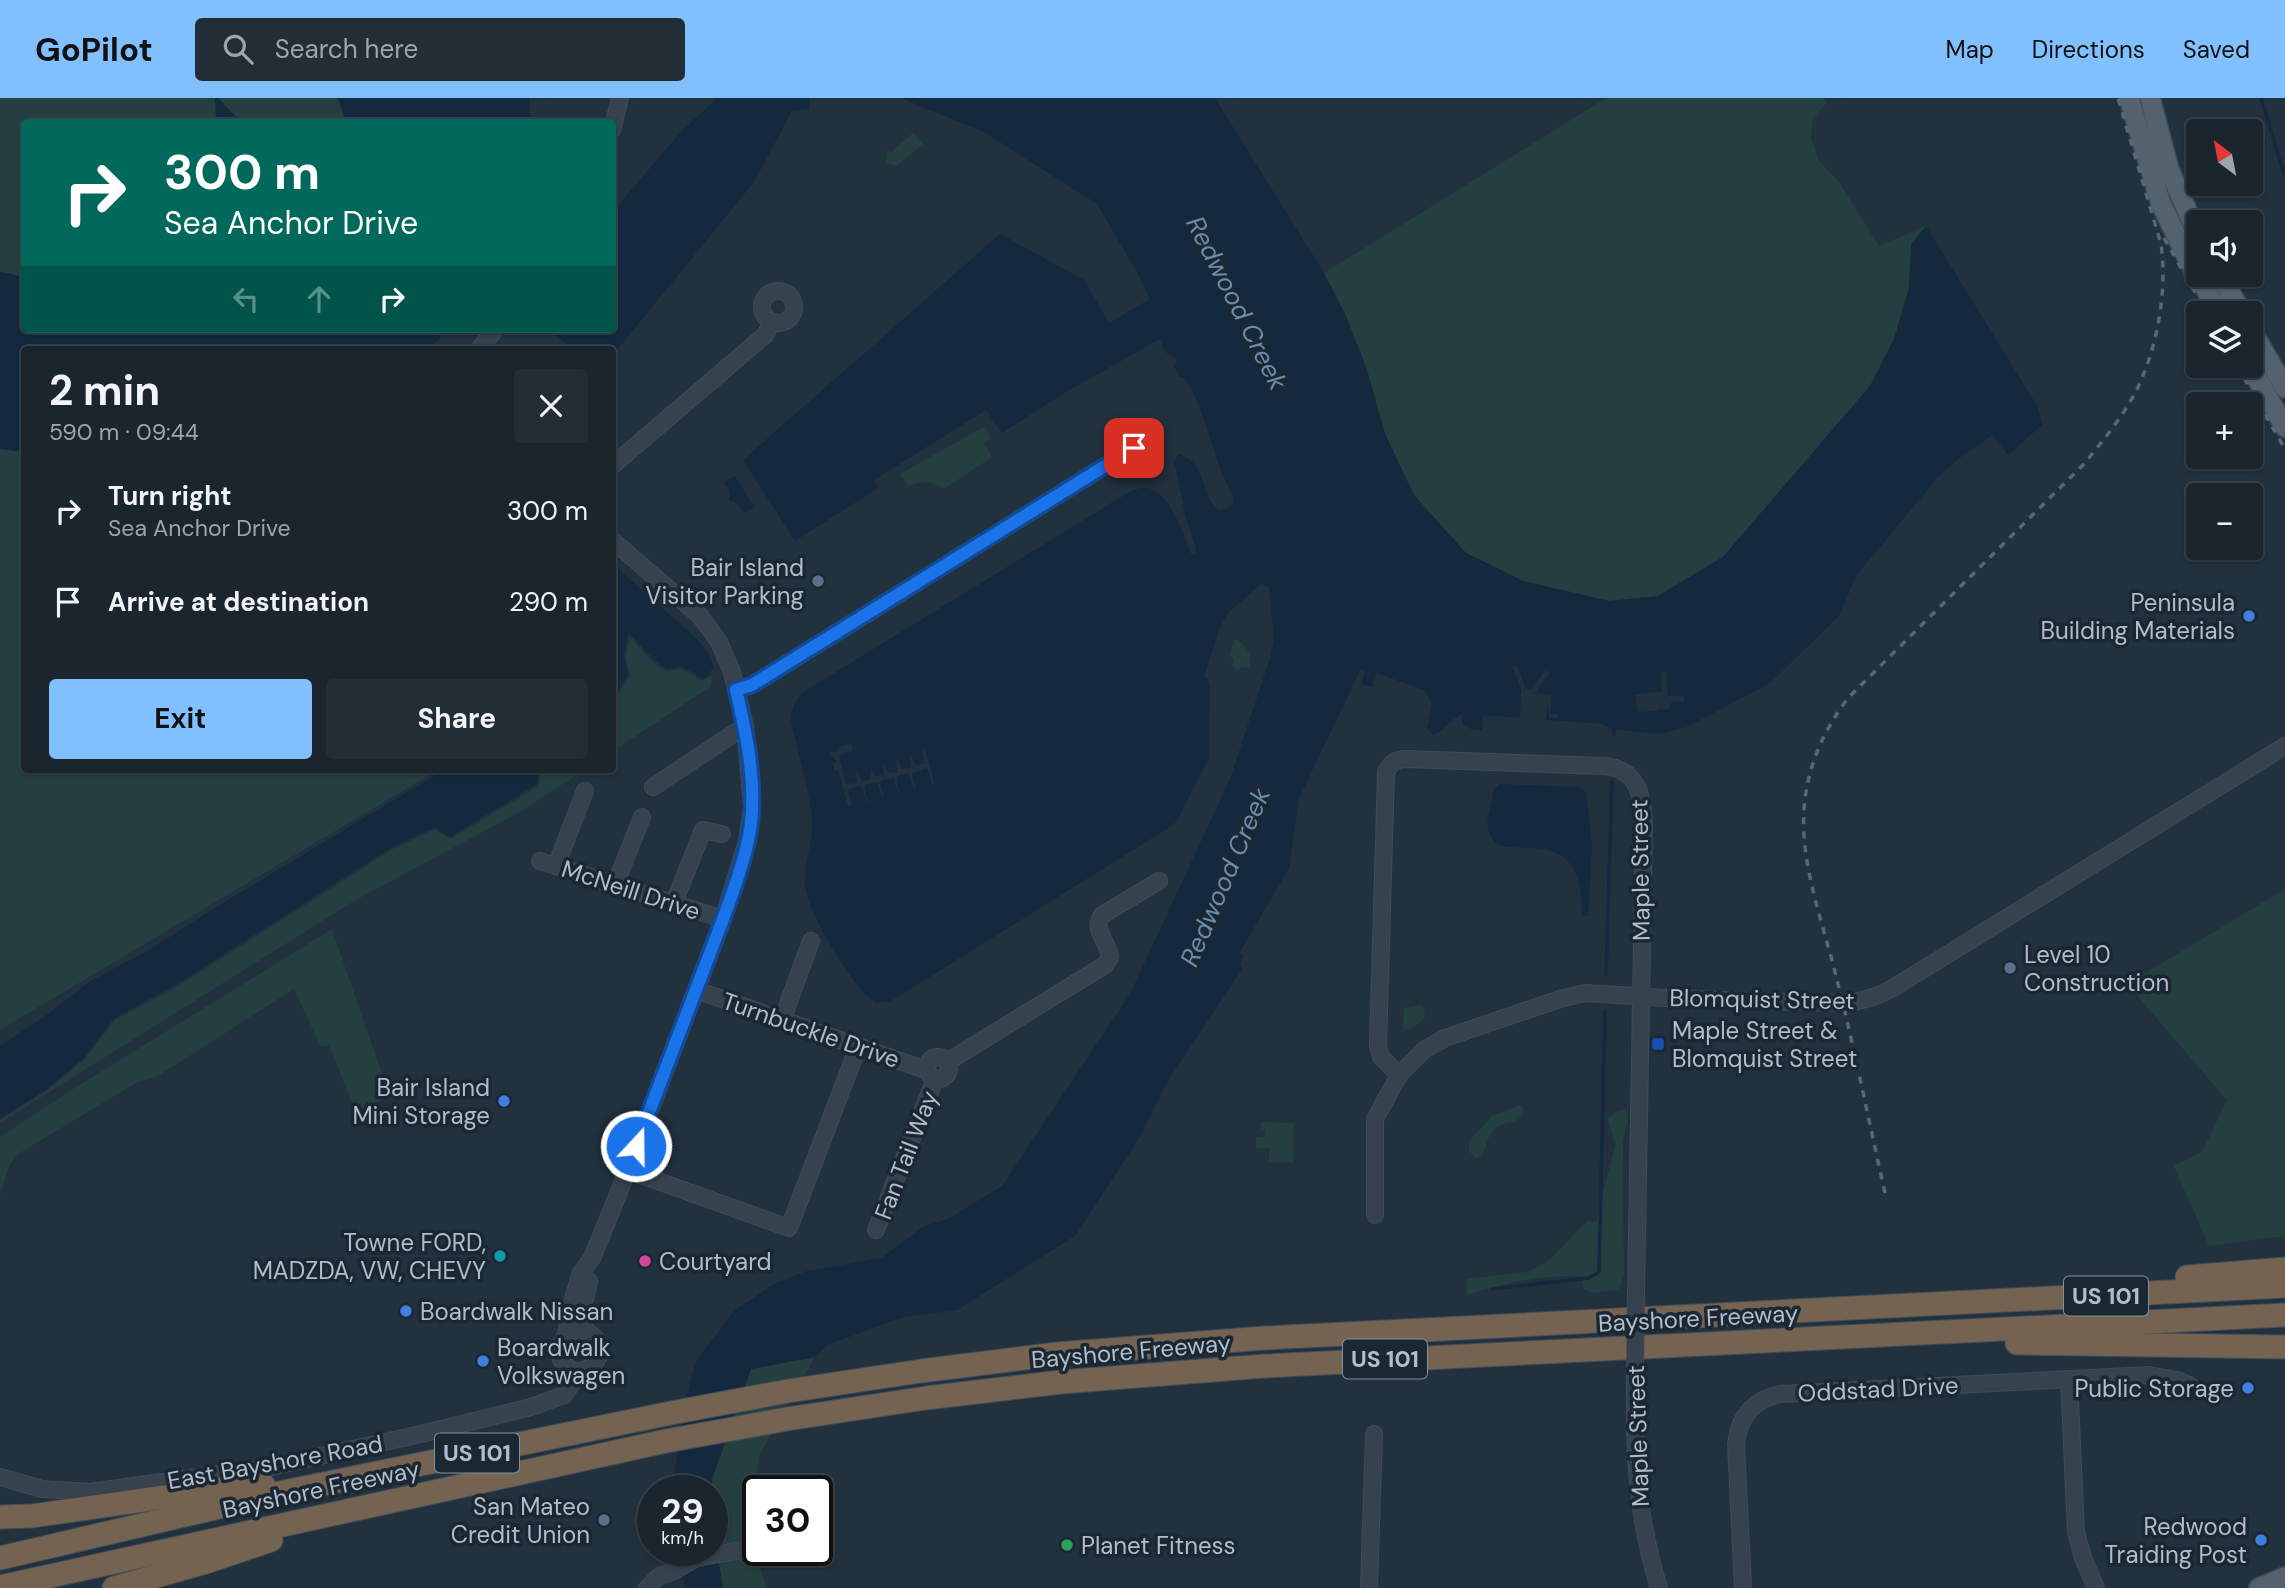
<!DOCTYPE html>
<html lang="en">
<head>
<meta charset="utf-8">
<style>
  body { margin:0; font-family:"DM Sans",sans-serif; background:#232d36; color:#f1f3f6; height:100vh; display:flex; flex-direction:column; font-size:26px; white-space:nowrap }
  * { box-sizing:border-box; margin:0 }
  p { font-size:23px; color:#9fa5aa }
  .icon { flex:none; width:38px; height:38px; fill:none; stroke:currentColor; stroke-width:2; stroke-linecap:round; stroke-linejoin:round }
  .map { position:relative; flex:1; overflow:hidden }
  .panel { position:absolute; left:21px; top:248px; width:595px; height:427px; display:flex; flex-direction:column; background:#1a252e; border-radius:7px; box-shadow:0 2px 5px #0004,0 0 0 2px #38424a }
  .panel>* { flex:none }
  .hud { position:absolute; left:21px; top:21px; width:595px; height:214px; border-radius:7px; box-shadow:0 2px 5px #0004,0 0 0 2px #38424a; background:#00695c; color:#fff; overflow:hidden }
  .needle { width:46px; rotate:328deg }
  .controls { position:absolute; left:2186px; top:21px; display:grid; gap:14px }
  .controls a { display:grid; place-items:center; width:77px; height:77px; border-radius:7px; background:#1a252e; box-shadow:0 2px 5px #0004,0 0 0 2px #38424a; font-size:35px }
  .speed { position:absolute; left:637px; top:1377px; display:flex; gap:14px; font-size:35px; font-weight:700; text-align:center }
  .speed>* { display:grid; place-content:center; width:91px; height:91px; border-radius:50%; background:#1a252e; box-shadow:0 2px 5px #0004,0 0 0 2px #38424a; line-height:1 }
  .speed small { font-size:18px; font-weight:400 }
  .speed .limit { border:4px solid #111; border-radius:10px; background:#fff; color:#111 }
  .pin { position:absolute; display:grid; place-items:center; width:60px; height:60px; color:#fff; margin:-30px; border-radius:14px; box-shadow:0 4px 10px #0006 }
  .me { position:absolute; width:77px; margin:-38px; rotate:21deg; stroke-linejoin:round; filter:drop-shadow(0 0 5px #0008) }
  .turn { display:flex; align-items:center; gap:24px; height:147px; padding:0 28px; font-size:32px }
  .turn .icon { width:91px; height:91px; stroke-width:2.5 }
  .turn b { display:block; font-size:49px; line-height:60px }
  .lanes { display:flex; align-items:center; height:66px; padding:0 28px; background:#0003; justify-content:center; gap:35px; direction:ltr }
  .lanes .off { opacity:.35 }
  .round { display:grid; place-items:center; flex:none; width:74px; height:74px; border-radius:7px; background:#232d36 }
  .headline { display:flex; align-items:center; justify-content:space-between; height:119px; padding:0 28px }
  h1 { font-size:42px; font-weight:700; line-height:52px }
  .cta { display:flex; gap:14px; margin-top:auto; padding:14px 28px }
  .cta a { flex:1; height:80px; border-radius:7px; background:#81c0ff; color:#111; font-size:28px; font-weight:700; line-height:80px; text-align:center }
  .cta a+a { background:#232d36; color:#f1f3f6 }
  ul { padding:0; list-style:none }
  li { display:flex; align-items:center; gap:21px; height:91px; padding:0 28px }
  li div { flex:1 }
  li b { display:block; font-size:26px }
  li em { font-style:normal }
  header { display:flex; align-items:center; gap:42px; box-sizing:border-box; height:98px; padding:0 35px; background:#81c0ff; color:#111 }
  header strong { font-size:33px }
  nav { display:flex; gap:38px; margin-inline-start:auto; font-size:24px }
  .search { width:490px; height:63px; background:#232d36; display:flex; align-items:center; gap:18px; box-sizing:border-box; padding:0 24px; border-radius:7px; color:#9fa5aa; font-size:26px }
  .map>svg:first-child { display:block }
  .green { fill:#243f3f }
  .water { fill:#14293d }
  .pier { fill:#22313e }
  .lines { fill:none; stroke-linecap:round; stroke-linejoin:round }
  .stream { stroke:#14293d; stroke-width:3.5 }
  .minor-casing { stroke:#3f4c57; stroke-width:18 }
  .major-casing { stroke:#3f4c57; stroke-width:22 }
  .highway-casing { stroke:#414d59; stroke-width:25 }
  .minor { stroke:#36434e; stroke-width:16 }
  .major { stroke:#54626e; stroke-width:19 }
  .highway { stroke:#756352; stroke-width:23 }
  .rail { stroke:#576775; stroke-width:3.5; stroke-dasharray:7 7; stroke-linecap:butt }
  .minor-bridge-casing { stroke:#3f4c57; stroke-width:18; stroke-linecap:butt }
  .minor-bridge { stroke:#36434e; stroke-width:16 }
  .route-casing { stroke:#114b97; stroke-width:18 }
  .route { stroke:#1a73e8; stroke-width:12 }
  .service-dot { fill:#5c6f8a; stroke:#1b2833; stroke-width:2.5 }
  .shop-dot { fill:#3f7fe0; stroke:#1b2833; stroke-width:2.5 }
  .transit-dot { fill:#1a4fb4; stroke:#1b2833; stroke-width:2.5 }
  .culture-dot { fill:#0f9aa8; stroke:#1b2833; stroke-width:2.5 }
  .hotel-dot { fill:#d1479c; stroke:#1b2833; stroke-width:2.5 }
  .leisure-dot { fill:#2e9e5b; stroke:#1b2833; stroke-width:2.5 }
  .labels { text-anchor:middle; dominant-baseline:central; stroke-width:7; stroke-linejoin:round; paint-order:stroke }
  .shield { fill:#1b2833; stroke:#84909c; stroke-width:2 }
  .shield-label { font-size:23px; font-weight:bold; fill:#b1bdc9 }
  .poi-label { font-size:24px; fill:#b1bdc9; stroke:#1b2833; text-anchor:end }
  .street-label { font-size:24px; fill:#b1bdc9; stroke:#1b2833 }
  .water-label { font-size:26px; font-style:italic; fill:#688cab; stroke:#1b2833 }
</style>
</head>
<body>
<header>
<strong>GoPilot</strong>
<div class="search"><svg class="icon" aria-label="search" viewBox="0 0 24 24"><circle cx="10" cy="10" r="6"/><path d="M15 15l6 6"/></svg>Search here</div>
<nav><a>Map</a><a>Directions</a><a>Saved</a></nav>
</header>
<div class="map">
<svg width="2285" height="1490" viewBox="0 0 2285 1490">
  <rect width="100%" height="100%" fill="#22313e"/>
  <g class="green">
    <path d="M0,0H343V15L346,24H24V179L0,174Z"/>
    <path d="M1606,0H1824L1826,6L1813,20L1811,40L1819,63L1839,84L1879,148L1926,128L1911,147L1910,190L1894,241L1870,288L1723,459L1658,498L1609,503L1523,483L1466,455L1442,431L1414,397L1385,336L1367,272L1346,218L1324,175Z"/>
    <path d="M913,35L923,46L896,68L887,65L886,55L888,52L891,54Z"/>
    <path d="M985,328L991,340L984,345L992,359L944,391C931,382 922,383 908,388L900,376Z"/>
    <path d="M0,346L24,348V672H438L0,932Z"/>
    <path d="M630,539L652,564L666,573L681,571L702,583L713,577L710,589L613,653V605L630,577L626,559Z"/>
    <path d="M1235,541C1247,547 1252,556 1250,570L1243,569L1237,572L1232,568L1234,562L1229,557Z"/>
    <path d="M540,672H584L520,714L354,803L0,1025V1022L45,994L85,961L115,922L175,890L393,751L435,731L450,741L539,688Z"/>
    <path d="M2285,791V1138L2209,1148L2174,1068L2202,1054L2227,1002L2127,886Z"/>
    <path d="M332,831L390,999L355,1013L329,947L321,949L294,891L158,978L136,985L18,1056L9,1068L0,1097V1039L73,991Z"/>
    <path d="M1421,907L1424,910L1425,920L1411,931H1404L1403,927L1404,910Z"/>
    <path d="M1521,1007L1524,1011C1522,1027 1508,1022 1498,1029C1486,1036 1488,1048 1482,1058L1475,1060L1469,1053V1043L1492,1018Z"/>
    <path d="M1625,1011L1628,1018L1623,1044L1624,1177L1619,1191L1594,1195L1584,1192L1580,1178C1541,1177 1504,1185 1467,1197L1466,1181L1527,1174L1547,1164L1587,1123L1596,1124L1615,1047L1608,1020L1617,1013Z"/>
    <path d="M1261,1024L1294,1025L1293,1065L1269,1064V1050H1256V1039H1264L1265,1032L1261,1031Z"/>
    <path d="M815,1259L759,1358L754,1409L760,1470L767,1490H723L714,1436L712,1381L751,1271Z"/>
  </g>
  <g class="water">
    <path d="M215,0H218L241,24H216Z"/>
    <path d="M338,0H529L531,24H346Z"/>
    <path d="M717,0H809V11L792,13L754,84L613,257L612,252H573L548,231H612L613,113L682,33Z"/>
    <path d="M901,0H1215L1324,175L1346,218L1367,272L1385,336L1414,397L1466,455L1523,483L1609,503L1658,498L1723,459L1870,288L1894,241L1909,190L1911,146L1926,128L2036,306L2043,326L2008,357L1992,337L1958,361L1938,379L1856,478L1839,518L1770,585L1687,629L1659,636L1611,631L1603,626L1483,617L1482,632H1473L1463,626V617H1459L1437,636L1433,637L1427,631L1432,607L1426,593L1377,575L1372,589L1362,586L1365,572L1361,571L1299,700L1289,770L1240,854L1243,858L1240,866L1242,871L1167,984L1138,1042L1075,1138L957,1212L903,1219L827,1247L815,1259L751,1271L712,1381V1393H675L674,1377L690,1282L698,1260L734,1213L774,1186L807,1173L881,1160L924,1128L948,1121L1002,1088L1130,896L1230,681L1271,557L1274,537L1269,490L1266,487L1261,486L1229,514L1220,529L1204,579L1208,582L1210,589L1209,660L1177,723L1170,729L891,903L877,905C856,896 806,811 805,788C803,764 815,741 812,718C807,686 798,654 791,623C791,610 796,601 805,593L1131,393C1136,391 1142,389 1148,390C1169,394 1185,437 1190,455L1195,457L1196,451L1186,420L1174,363L1179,356C1208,365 1199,398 1219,412L1227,411L1233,406C1234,394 1226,387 1222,376C1213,352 1199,297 1184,280H1180L1174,267L1177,265L1175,259L1165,254L1160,241L1066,294L1002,335L986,312L874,382L878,390L795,443L743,362L1000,136L1084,182L1109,225L1150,201L1138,176L1097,106L984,34Z"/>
    <path d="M0,174L24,179V231H447L429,252H24V354L0,351Z"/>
    <path d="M735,378L754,409L744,415L738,406L729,402V393L724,384Z"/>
    <path d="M613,466L697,541L708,555L714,569L704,581L681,568L667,571C651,562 642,547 628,535L624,559L628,577L613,602Z"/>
    <path d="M444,672H538V685L450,739L435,729L392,749L177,886L113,921L84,960L44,993L0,1020V948L48,916L89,884L149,852L213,811Z"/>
    <path d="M1500,686L1578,689L1586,694L1592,748L1588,818H1582C1584,716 1507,768 1491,739C1482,723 1493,709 1493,692Z"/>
    <path d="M712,1393L714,1436L723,1490H685L678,1453L712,1452Z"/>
  </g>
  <g class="pier">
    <path d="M1517,567L1526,591H1531L1546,572L1550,575L1535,595L1552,597L1550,616H1558V620H1549V607L1544,606L1548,607L1546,623L1520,620L1521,591L1512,569Z"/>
    <path d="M1661,574H1666L1668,598H1684V603L1671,604L1670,611L1662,612L1660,606V611L1657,613L1638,614L1635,597L1662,593Z"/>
    <path d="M851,645L853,652L839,658L846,686L857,685L856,674L858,673L862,683L870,681V671L871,670L874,678L884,677L883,667L885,666L888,675L897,674L896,663L899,662L901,671L911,670L910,659H912L915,667L924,666L922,650L925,649L934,685L932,686L928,672L926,670L912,676L916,690L914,691L908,675L898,678L896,680L900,695H898L894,681L882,682L880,685L884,699L882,700L878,685L866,686L864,689L868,703L866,704L862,689L860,688L850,691L848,693L852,707L848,708L838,672L835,673L833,665L836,664L835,660L830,658L829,655L837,653V650Z"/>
  </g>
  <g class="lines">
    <g class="stream">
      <path d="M2261,0L2285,79"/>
      <path d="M1614,637V632"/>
      <path d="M1606,876L1612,683"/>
      <path d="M1492,1191L1589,1180L1599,1174L1605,913"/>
    </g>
    <g class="minor-casing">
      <g id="minor">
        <path d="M612,32L620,0"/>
        <circle cx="778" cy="209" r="16"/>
        <path d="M478,252L496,231"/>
        <path d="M612,368L765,237L772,224"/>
        <path d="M736,592L752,587L1134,350"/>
        <path d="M653,689L745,628"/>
        <path d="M540,763L723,821"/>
        <path d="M556,768L585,693"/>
        <path d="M615,787L642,719"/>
        <path d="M673,807L703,732L722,736"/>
        <path d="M696,892L926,972"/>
        <path d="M782,922L811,843"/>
        <circle cx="938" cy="970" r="11"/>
        <path d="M947,964L1105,867L1110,859C1108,843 1092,833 1102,817L1159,783"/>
        <path d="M1399,977L1381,959L1378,948L1386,674C1391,664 1397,661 1407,661L1604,668C1639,671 1642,698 1644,727L1636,1194"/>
        <path d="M627,1072L789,1130L858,949"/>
        <path d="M1375,1117V1021L1399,977L1424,952L1445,940L1563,900L1586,895L1680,901L1843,905C1861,904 1877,899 1893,890L2285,648"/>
        <path d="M876,1132L935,981"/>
        <path d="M586,1233L582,1215L589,1183"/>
        <path d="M566,1237C578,1230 588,1231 597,1242L600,1256L593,1268L580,1274L571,1272L564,1266L561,1261L559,1249L566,1237L571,1207L581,1175L592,1160L619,1094L723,821L747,744L752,709L745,628L732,574L719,544L700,518L612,442"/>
        <path d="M1635,1277C1634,1354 1636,1416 1659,1490"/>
        <path d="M2069,1281L2076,1434L2083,1460L2096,1490"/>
        <path d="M0,1379L42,1391L90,1394L271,1369L421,1336L531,1309L564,1297L580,1274"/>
        <path d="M647,1490L659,1478L672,1474L697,1460L758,1449"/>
        <path d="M1369,1490L1374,1336"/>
        <path d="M1743,1490L1736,1346C1739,1318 1753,1302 1780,1296L2149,1277L2177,1282L2191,1288"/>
      </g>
    </g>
    <g class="major-casing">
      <g id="major">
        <path d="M2129,0L2161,106L2189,163L2220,215"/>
        <path d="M2150,0L2169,71L2198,138"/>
        <path d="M2220,177L2242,215"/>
        <path d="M2250,230L2285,290"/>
        <path d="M2250,268L2285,329"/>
        <path d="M2259,1490L2285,1479"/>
      </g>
    </g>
    <g class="highway-casing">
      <g id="highway">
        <path d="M2187,1179L2285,1171"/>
        <path d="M2017,1245L2285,1249"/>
        <path d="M0,1419L32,1418L256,1386L264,1388"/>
        <path d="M0,1460L284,1394L671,1315L788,1293L921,1273L1057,1256L1265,1240L2285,1188"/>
        <path d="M0,1489L666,1343L787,1321L926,1300L1061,1284L1265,1268L2285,1217"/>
        <path d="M114,1490L206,1464L271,1442"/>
      </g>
    </g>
    <use href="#minor" class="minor"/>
    <use href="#major" class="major"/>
    <use href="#highway" class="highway"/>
    <g class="rail">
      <path d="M2164,140L2207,215"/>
      <path d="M2237,268L2285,351"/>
      <path d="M1885,1095C1869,1024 1855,953 1837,882C1824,827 1800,768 1804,711C1807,669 1824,631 1849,599L2084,366C2105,340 2129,312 2142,280C2159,240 2167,189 2161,146L2118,0"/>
    </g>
    <g class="minor-bridge-casing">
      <path id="minor-bridge" d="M1635,1277L1636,1194"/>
    </g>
    <use href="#minor-bridge" class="minor-bridge"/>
  </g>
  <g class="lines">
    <g class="route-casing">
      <path id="route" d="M636,1048C660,986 684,924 707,863C722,823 746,766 751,725C756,681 746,634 736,592L752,587L1134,350"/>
    </g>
    <use href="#route" class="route"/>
  </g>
  <g class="service-dot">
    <circle cx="818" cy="483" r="7"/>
    <circle cx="2010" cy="870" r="7"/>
    <circle cx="604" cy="1422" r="7"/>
  </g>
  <g class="shop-dot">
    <circle cx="2249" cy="518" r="7"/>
    <circle cx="504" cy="1003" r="7"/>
    <circle cx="406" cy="1213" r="7"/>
    <circle cx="483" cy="1263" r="7"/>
    <circle cx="2248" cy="1290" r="7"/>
    <circle cx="2261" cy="1442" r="7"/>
  </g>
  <rect class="transit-dot" x="1651" y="939" width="14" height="14" rx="3.5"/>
  <circle class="culture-dot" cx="500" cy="1158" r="7"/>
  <circle class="hotel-dot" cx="645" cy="1163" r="7"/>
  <circle class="leisure-dot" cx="1067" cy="1447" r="7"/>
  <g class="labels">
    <g class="shield">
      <rect x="2064" y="1178.5" width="84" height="39" rx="5"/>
      <rect x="1343" y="1241.5" width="84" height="39" rx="5"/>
      <rect x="435" y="1335.5" width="84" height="39" rx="5"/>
    </g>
    <g class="shield-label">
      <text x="2106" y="1198">US 101</text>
      <text x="1385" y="1261">US 101</text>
      <text x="477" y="1355">US 101</text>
    </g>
    <g class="poi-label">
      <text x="804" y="469">Bair Island<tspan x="804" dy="28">Visitor Parking</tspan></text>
      <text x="2235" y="504">Peninsula<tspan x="2235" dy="28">Building Materials</tspan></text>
      <text x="2024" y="856" text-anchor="start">Level 10<tspan x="2024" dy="28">Construction</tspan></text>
      <text x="1672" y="932" text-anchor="start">Maple Street &amp;<tspan x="1672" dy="28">Blomquist Street</tspan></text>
      <text x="490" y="989">Bair Island<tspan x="490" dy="28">Mini Storage</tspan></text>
      <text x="486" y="1144">Towne FORD,<tspan x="486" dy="28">MADZDA, VW, CHEVY</tspan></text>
      <text x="659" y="1163" text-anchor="start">Courtyard</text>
      <text x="420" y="1213" text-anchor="start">Boardwalk Nissan</text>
      <text x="497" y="1249" text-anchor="start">Boardwalk<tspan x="497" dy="28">Volkswagen</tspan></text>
      <text x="2234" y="1290">Public Storage</text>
      <text x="590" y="1408">San Mateo<tspan x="590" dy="28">Credit Union</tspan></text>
      <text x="2247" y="1428">Redwood<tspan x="2247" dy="28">Traiding Post</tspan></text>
      <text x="1081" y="1447" text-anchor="start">Planet Fitness</text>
    </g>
    <g class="street-label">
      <text transform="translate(1640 772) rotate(-91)">Maple Street</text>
      <text transform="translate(631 792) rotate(18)">McNeill Drive</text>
      <text transform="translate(1762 901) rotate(1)">Blomquist Street</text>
      <text transform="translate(811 932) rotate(19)">Turnbuckle Drive</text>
      <text transform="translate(906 1057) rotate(-69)">Fan Tail Way</text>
      <text transform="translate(1698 1220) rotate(-3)">Bayshore Freeway</text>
      <text transform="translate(1131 1253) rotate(-5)">Bayshore Freeway</text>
      <text transform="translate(1878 1291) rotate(-3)">Oddstad Drive</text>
      <text transform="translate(1638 1338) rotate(-92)">Maple Street</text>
      <text transform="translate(275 1364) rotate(-10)">East Bayshore Road</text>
      <text transform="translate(321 1391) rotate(-12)">Bayshore Freeway</text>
    </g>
    <g class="water-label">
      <text transform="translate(1237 205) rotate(63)">Redwood Creek</text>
      <text transform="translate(1225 779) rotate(-67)">Redwood Creek</text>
    </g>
  </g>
</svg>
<div class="controls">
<a><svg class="needle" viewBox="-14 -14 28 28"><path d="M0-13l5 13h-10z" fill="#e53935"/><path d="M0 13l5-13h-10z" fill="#9fa5aa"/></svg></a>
<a><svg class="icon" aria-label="sound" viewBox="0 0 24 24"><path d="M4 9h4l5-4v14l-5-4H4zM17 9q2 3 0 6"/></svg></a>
<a><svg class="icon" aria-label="layers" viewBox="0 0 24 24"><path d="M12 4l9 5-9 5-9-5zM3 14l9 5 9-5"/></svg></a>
<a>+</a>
<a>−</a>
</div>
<div class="speed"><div>29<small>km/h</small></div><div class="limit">30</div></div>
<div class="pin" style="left:1134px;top:350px;background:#d93025"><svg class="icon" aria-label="arrive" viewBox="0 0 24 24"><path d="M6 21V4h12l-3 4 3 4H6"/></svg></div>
<svg class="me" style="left:636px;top:1048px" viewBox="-20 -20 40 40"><circle r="17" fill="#1a73e8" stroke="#fff" stroke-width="3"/><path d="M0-11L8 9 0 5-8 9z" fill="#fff"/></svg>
<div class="hud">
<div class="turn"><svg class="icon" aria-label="right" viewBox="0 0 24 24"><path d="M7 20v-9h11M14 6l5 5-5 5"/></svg><div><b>300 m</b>Sea Anchor Drive</div></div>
<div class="lanes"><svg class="icon off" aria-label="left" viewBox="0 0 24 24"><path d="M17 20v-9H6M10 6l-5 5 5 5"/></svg><svg class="icon off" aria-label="ahead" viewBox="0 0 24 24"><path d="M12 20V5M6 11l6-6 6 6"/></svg><svg class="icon" aria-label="right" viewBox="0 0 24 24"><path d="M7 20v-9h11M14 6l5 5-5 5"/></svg></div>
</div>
<section class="panel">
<div class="headline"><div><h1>2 min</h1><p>590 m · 09:44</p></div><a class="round"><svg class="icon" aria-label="close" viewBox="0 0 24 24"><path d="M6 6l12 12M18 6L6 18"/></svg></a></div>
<ul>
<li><svg class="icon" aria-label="right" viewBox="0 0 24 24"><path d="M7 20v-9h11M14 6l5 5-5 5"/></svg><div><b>Turn right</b><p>Sea Anchor Drive</p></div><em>300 m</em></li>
<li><svg class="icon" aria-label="arrive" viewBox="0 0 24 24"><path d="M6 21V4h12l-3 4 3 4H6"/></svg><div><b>Arrive at destination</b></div><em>290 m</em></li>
</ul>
<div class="cta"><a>Exit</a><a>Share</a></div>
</section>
</div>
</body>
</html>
